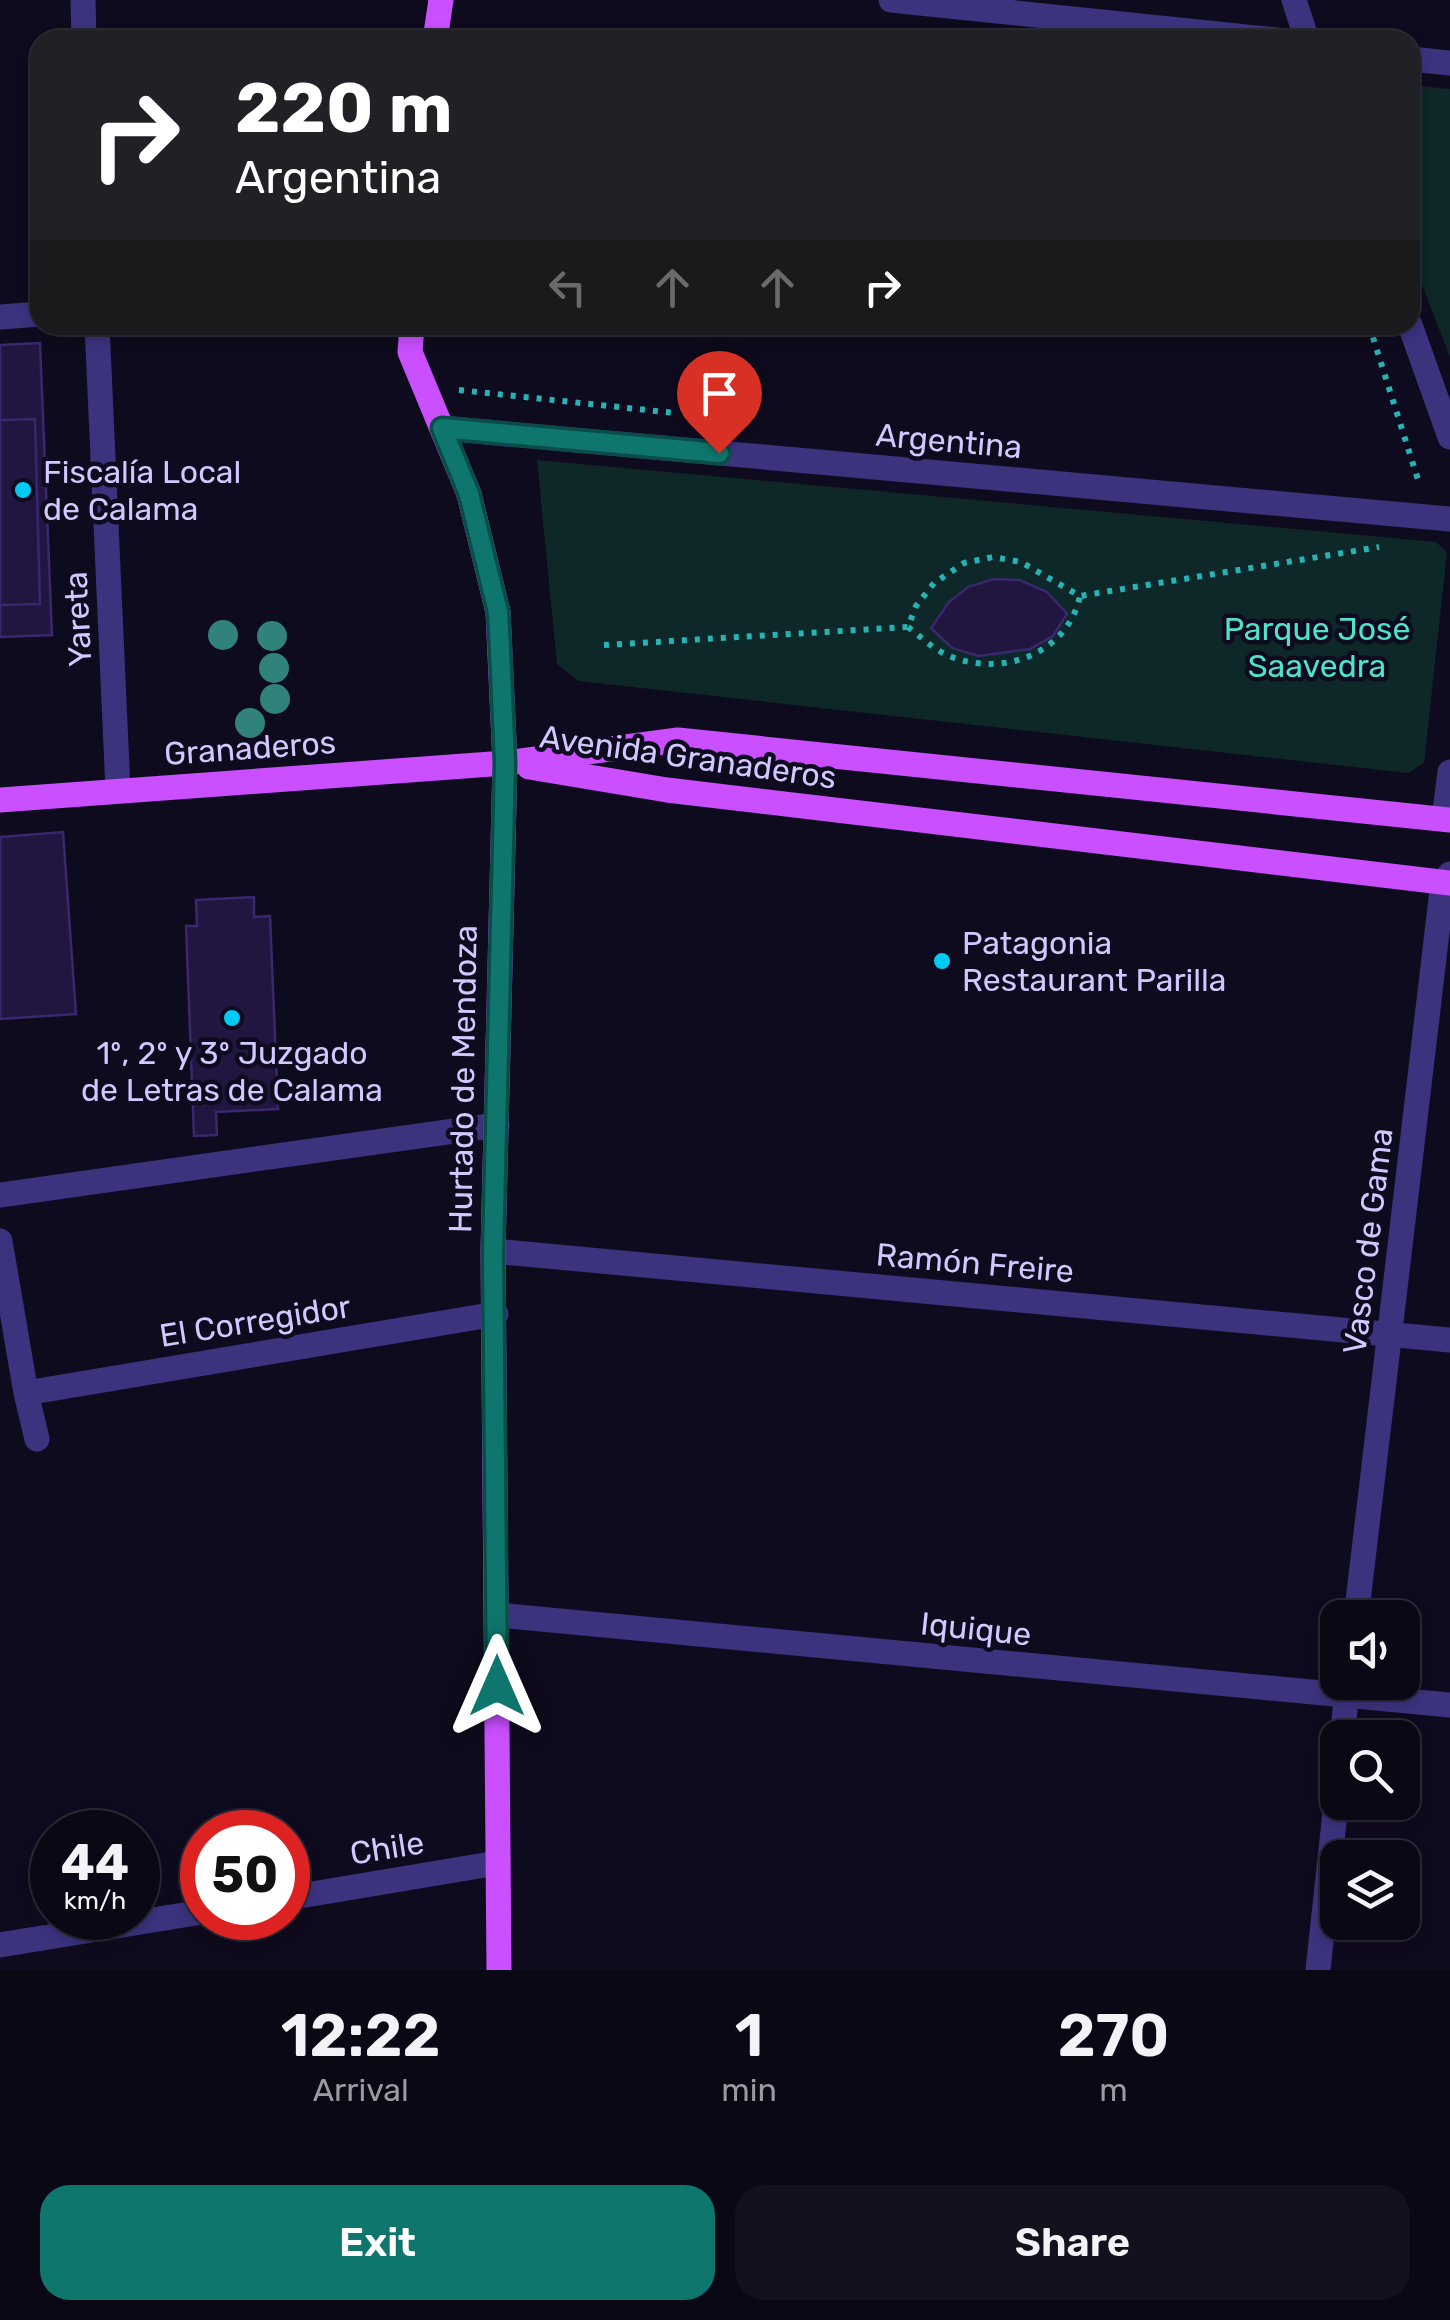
<!DOCTYPE html>
<html lang="en">
<head>
<meta charset="utf-8">
<style>
  body { margin:0; font-family:Rubik,sans-serif; background:#14111f; color:#f1f3f6; height:100vh; display:flex; flex-direction:column; font-size:38px; white-space:nowrap }
  * { box-sizing:border-box; margin:0 }
  p { font-size:32px; color:#9a9aa1 }
  .icon { flex:none; width:55px; height:55px; fill:none; stroke:currentColor; stroke-width:2; stroke-linecap:round; stroke-linejoin:round }
  .map { position:relative; height:1970px; overflow:hidden }
  .side { display:flex; flex-direction:column; background:#0b0816; flex:1 }
  .side>* { flex:none }
  .banner { position:absolute; left:30px; top:30px; width:1390px; height:305px; border-radius:30px; box-shadow:0 5px 15px #0003,0 0 0 2px #2b2935; background:#202124; color:#fff; overflow:hidden }
  .controls { position:absolute; left:1320px; top:1600px; display:grid; gap:20px }
  .controls a { display:grid; place-items:center; width:100px; height:100px; border-radius:20px; background:#0b0816; box-shadow:0 5px 15px #0003,0 0 0 2px #2b2935; font-size:50px }
  .speed { position:absolute; left:30px; top:1810px; display:flex; gap:20px; font-size:50px; font-weight:700; text-align:center }
  .speed>* { display:grid; place-content:center; width:130px; height:130px; border-radius:50%; background:#0b0816; box-shadow:0 5px 15px #0003,0 0 0 2px #2b2935; line-height:1 }
  .speed small { font-size:25px; font-weight:400 }
  .speed .limit { border:15px solid #d22; background:#fff; color:#111 }
  .pin { position:absolute; display:grid; place-items:center; width:85px; height:85px; color:#fff; margin:-102px -42px; border-radius:50% 50% 50% 0; rotate:-45deg; box-shadow:0 0 10px #0007 }
  .pin .icon { rotate:45deg }
  .me { position:absolute; width:110px; margin:-55px; rotate:0deg; stroke-linejoin:round; filter:drop-shadow(0 0 8px #0008) }
  .turn { display:flex; align-items:center; gap:35px; height:210px; padding:0 40px; font-size:45px }
  .turn .icon { width:130px; height:130px; stroke-width:2.5 }
  .turn b { display:block; font-size:70px; line-height:85px }
  .lanes { display:flex; align-items:center; height:95px; padding:0 40px; background:#0003; justify-content:center; gap:50px; direction:ltr }
  .lanes .off { opacity:.35 }
  .eta { display:flex; justify-content:space-evenly; align-items:center; height:170px; text-align:center }
  .eta b { font-size:60px; font-weight:600; line-height:70px }
  .cta { display:flex; gap:20px; margin-top:auto; padding:20px 40px }
  .cta a { flex:1; height:115px; border-radius:30px; background:#0f766e; color:#fff; font-size:40px; font-weight:600; line-height:115px; text-align:center }
  .cta a+a { background:#14111f; color:#f1f3f6 }
  .map>svg:first-child { display:block }
  .green { fill:#0e2728 }
  .building { fill:#211640; stroke:#3a276d; stroke-width:2.5 }
  .lines { fill:none; stroke-linecap:round; stroke-linejoin:round }
  .path { stroke:#27b2b3; stroke-width:6; stroke-dasharray:5 8; stroke-linecap:butt }
  .minor { stroke:#3c337f; stroke-width:25 }
  .major { stroke:#c94fff; stroke-width:25 }
  .tree { fill:#32827c }
  .route-casing { stroke:#0a4d48; stroke-width:25 }
  .route { stroke:#0f766e; stroke-width:18 }
  .poi-dot { fill:#00caf3; stroke:#0f0b1e; stroke-width:4 }
  .labels { text-anchor:middle; dominant-baseline:central; stroke-width:9; stroke-linejoin:round; paint-order:stroke }
  .street-label { font-size:32px; fill:#d2c8ff; stroke:#0f0b1e }
  .poi-label { font-size:32px; fill:#d2c8ff; stroke:#0f0b1e; text-anchor:start }
  .park-label { font-size:32px; fill:#4fe3c9; stroke:#0f0b1e }
</style>
</head>
<body>
<div class="map">
<svg width="1450" height="1970" viewBox="0 0 1450 1970">
  <rect width="100%" height="100%" fill="#0f0b1e"/>
  <g class="green">
    <path d="M1410,85L1450,89V357L1410,254Z"/>
    <path d="M537,460L1436,542L1447,552L1424,763L1408,773L578,681L557,664Z"/>
  </g>
  <g class="building">
    <path d="M40,343L52,635L0,637V345Z"/>
    <path d="M35,419L40,604L0,605V420Z"/>
    <path d="M993,579L1020,580L1047,592L1067,614L1053,636L1030,649L978,656L952,648L931,628L949,602L968,587Z"/>
    <path d="M63,832L76,1014L0,1019V837Z"/>
    <path d="M254,897V917L270,916L278,1109L216,1112L217,1135L194,1136L186,926H197L196,900Z"/>
  </g>
  <g class="lines">
    <g class="path">
      <path d="M1369,325L1420,486"/>
      <path d="M459,390L675,413"/>
      <path d="M908,627C920,636 933,649 947,655C999,678 1067,656 1080,596"/>
      <path d="M604,645L908,627L916,606L934,583L964,563L993,557L1021,562L1080,596L1379,547"/>
    </g>
    <g class="minor">
      <path d="M83,0L84,40"/>
      <path d="M891,0L1277,40"/>
      <path d="M1294,0L1307,40"/>
      <path d="M1410,59L1450,63"/>
      <path d="M0,317L40,314"/>
      <path d="M97,325L118,790"/>
      <path d="M1410,325L1450,437"/>
      <path d="M442,428L1450,519"/>
      <path d="M1444,819L1450,772"/>
      <path d="M0,1195L497,1125"/>
      <path d="M0,1241L26,1393L496,1314"/>
      <path d="M493,1251L1450,1340"/>
      <path d="M26,1393L37,1439"/>
      <path d="M497,1615L1450,1705"/>
      <path d="M1356,1618L1443,882L1450,874"/>
      <path d="M1342,1738L1348,1683"/>
      <path d="M288,1898L497,1863"/>
      <path d="M0,1945L202,1912"/>
      <path d="M1318,1970L1338,1785"/>
    </g>
    <g class="major">
      <path d="M435,40L441,0"/>
      <path d="M412,325L410,352L469,494L498,612L505,763L493,1251L499,1970"/>
      <path d="M529,767L667,790L1450,883"/>
      <path d="M0,800L505,763L678,740L1450,820"/>
    </g>
  </g>
  <g class="tree">
    <circle cx="223" cy="635" r="15"/>
    <circle cx="272" cy="636" r="15"/>
    <circle cx="274" cy="668" r="15"/>
    <circle cx="275" cy="699" r="15"/>
    <circle cx="250" cy="723" r="15"/>
  </g>
  <g class="lines">
    <g class="route-casing">
      <path id="route" d="M497,1686L493,1252L505,763L500,650L498,612L469,494L442,428L719,453"/>
    </g>
    <use href="#route" class="route"/>
  </g>
  <g class="poi-dot">
    <circle cx="23" cy="490" r="10"/>
    <circle cx="942" cy="961" r="10"/>
    <circle cx="232" cy="1018" r="10"/>
  </g>
  <g class="labels">
    <g class="street-label">
      <text transform="translate(949 441) rotate(5)">Argentina</text>
      <text transform="translate(78 619) rotate(-93)">Yareta</text>
      <text transform="translate(250 748) rotate(-4)">Granaderos</text>
      <text transform="translate(688 757) rotate(8)">Avenida Granaderos</text>
      <text transform="translate(463 1079) rotate(-89)">Hurtado de Mendoza</text>
      <text transform="translate(1368 1241) rotate(-83)">Vasco de Gama</text>
      <text transform="translate(975 1263) rotate(5)">Ramón Freire</text>
      <text transform="translate(255 1321) rotate(-9)">El Corregidor</text>
      <text transform="translate(976 1629) rotate(6)">Iquique</text>
      <text transform="translate(387 1848) rotate(-9)">Chile</text>
    </g>
    <g class="poi-label">
      <text x="43" y="472">Fiscalía Local<tspan x="43" dy="37">de Calama</tspan></text>
      <text x="962" y="943">Patagonia<tspan x="962" dy="37">Restaurant Parilla</tspan></text>
      <text x="232" y="1053" text-anchor="middle">1º, 2º y 3º Juzgado<tspan x="232" dy="37">de Letras de Calama</tspan></text>
    </g>
    <g class="park-label">
      <text x="1317" y="629">Parque José<tspan x="1317" dy="37">Saavedra</tspan></text>
    </g>
  </g>
</svg>
<div class="controls">
<a><svg class="icon" aria-label="sound" viewBox="0 0 24 24"><path d="M4 9h4l5-4v14l-5-4H4zM17 9q2 3 0 6"/></svg></a>
<a><svg class="icon" aria-label="search" viewBox="0 0 24 24"><circle cx="10" cy="10" r="6"/><path d="M15 15l6 6"/></svg></a>
<a><svg class="icon" aria-label="layers" viewBox="0 0 24 24"><path d="M12 4l9 5-9 5-9-5zM3 14l9 5 9-5"/></svg></a>
</div>
<div class="speed"><div>44<small>km/h</small></div><div class="limit">50</div></div>
<div class="pin" style="left:719px;top:453px;background:#d93025"><svg class="icon" aria-label="arrive" viewBox="0 0 24 24"><path d="M6 21V4h12l-3 4 3 4H6"/></svg></div>
<svg class="me" style="left:497px;top:1686px" viewBox="-20 -20 40 40"><path d="M0-17L14 15 0 8-14 15z" fill="#0f766e" stroke="#fff" stroke-width="4"/></svg>
<div class="banner">
<div class="turn"><svg class="icon" aria-label="right" viewBox="0 0 24 24"><path d="M7 20v-9h11M14 6l5 5-5 5"/></svg><div><b>220 m</b>Argentina</div></div>
<div class="lanes"><svg class="icon off" aria-label="left" viewBox="0 0 24 24"><path d="M17 20v-9H6M10 6l-5 5 5 5"/></svg><svg class="icon off" aria-label="ahead" viewBox="0 0 24 24"><path d="M12 20V5M6 11l6-6 6 6"/></svg><svg class="icon off" aria-label="ahead" viewBox="0 0 24 24"><path d="M12 20V5M6 11l6-6 6 6"/></svg><svg class="icon" aria-label="right" viewBox="0 0 24 24"><path d="M7 20v-9h11M14 6l5 5-5 5"/></svg></div>
</div>
</div>
<section class="side">
<div class="eta">
<div><b>12:22</b><p>Arrival</p></div>
<div><b>1</b><p>min</p></div>
<div><b>270</b><p>m</p></div>
</div>
<div class="cta"><a>Exit</a><a>Share</a></div>
</section>
</body>
</html>
